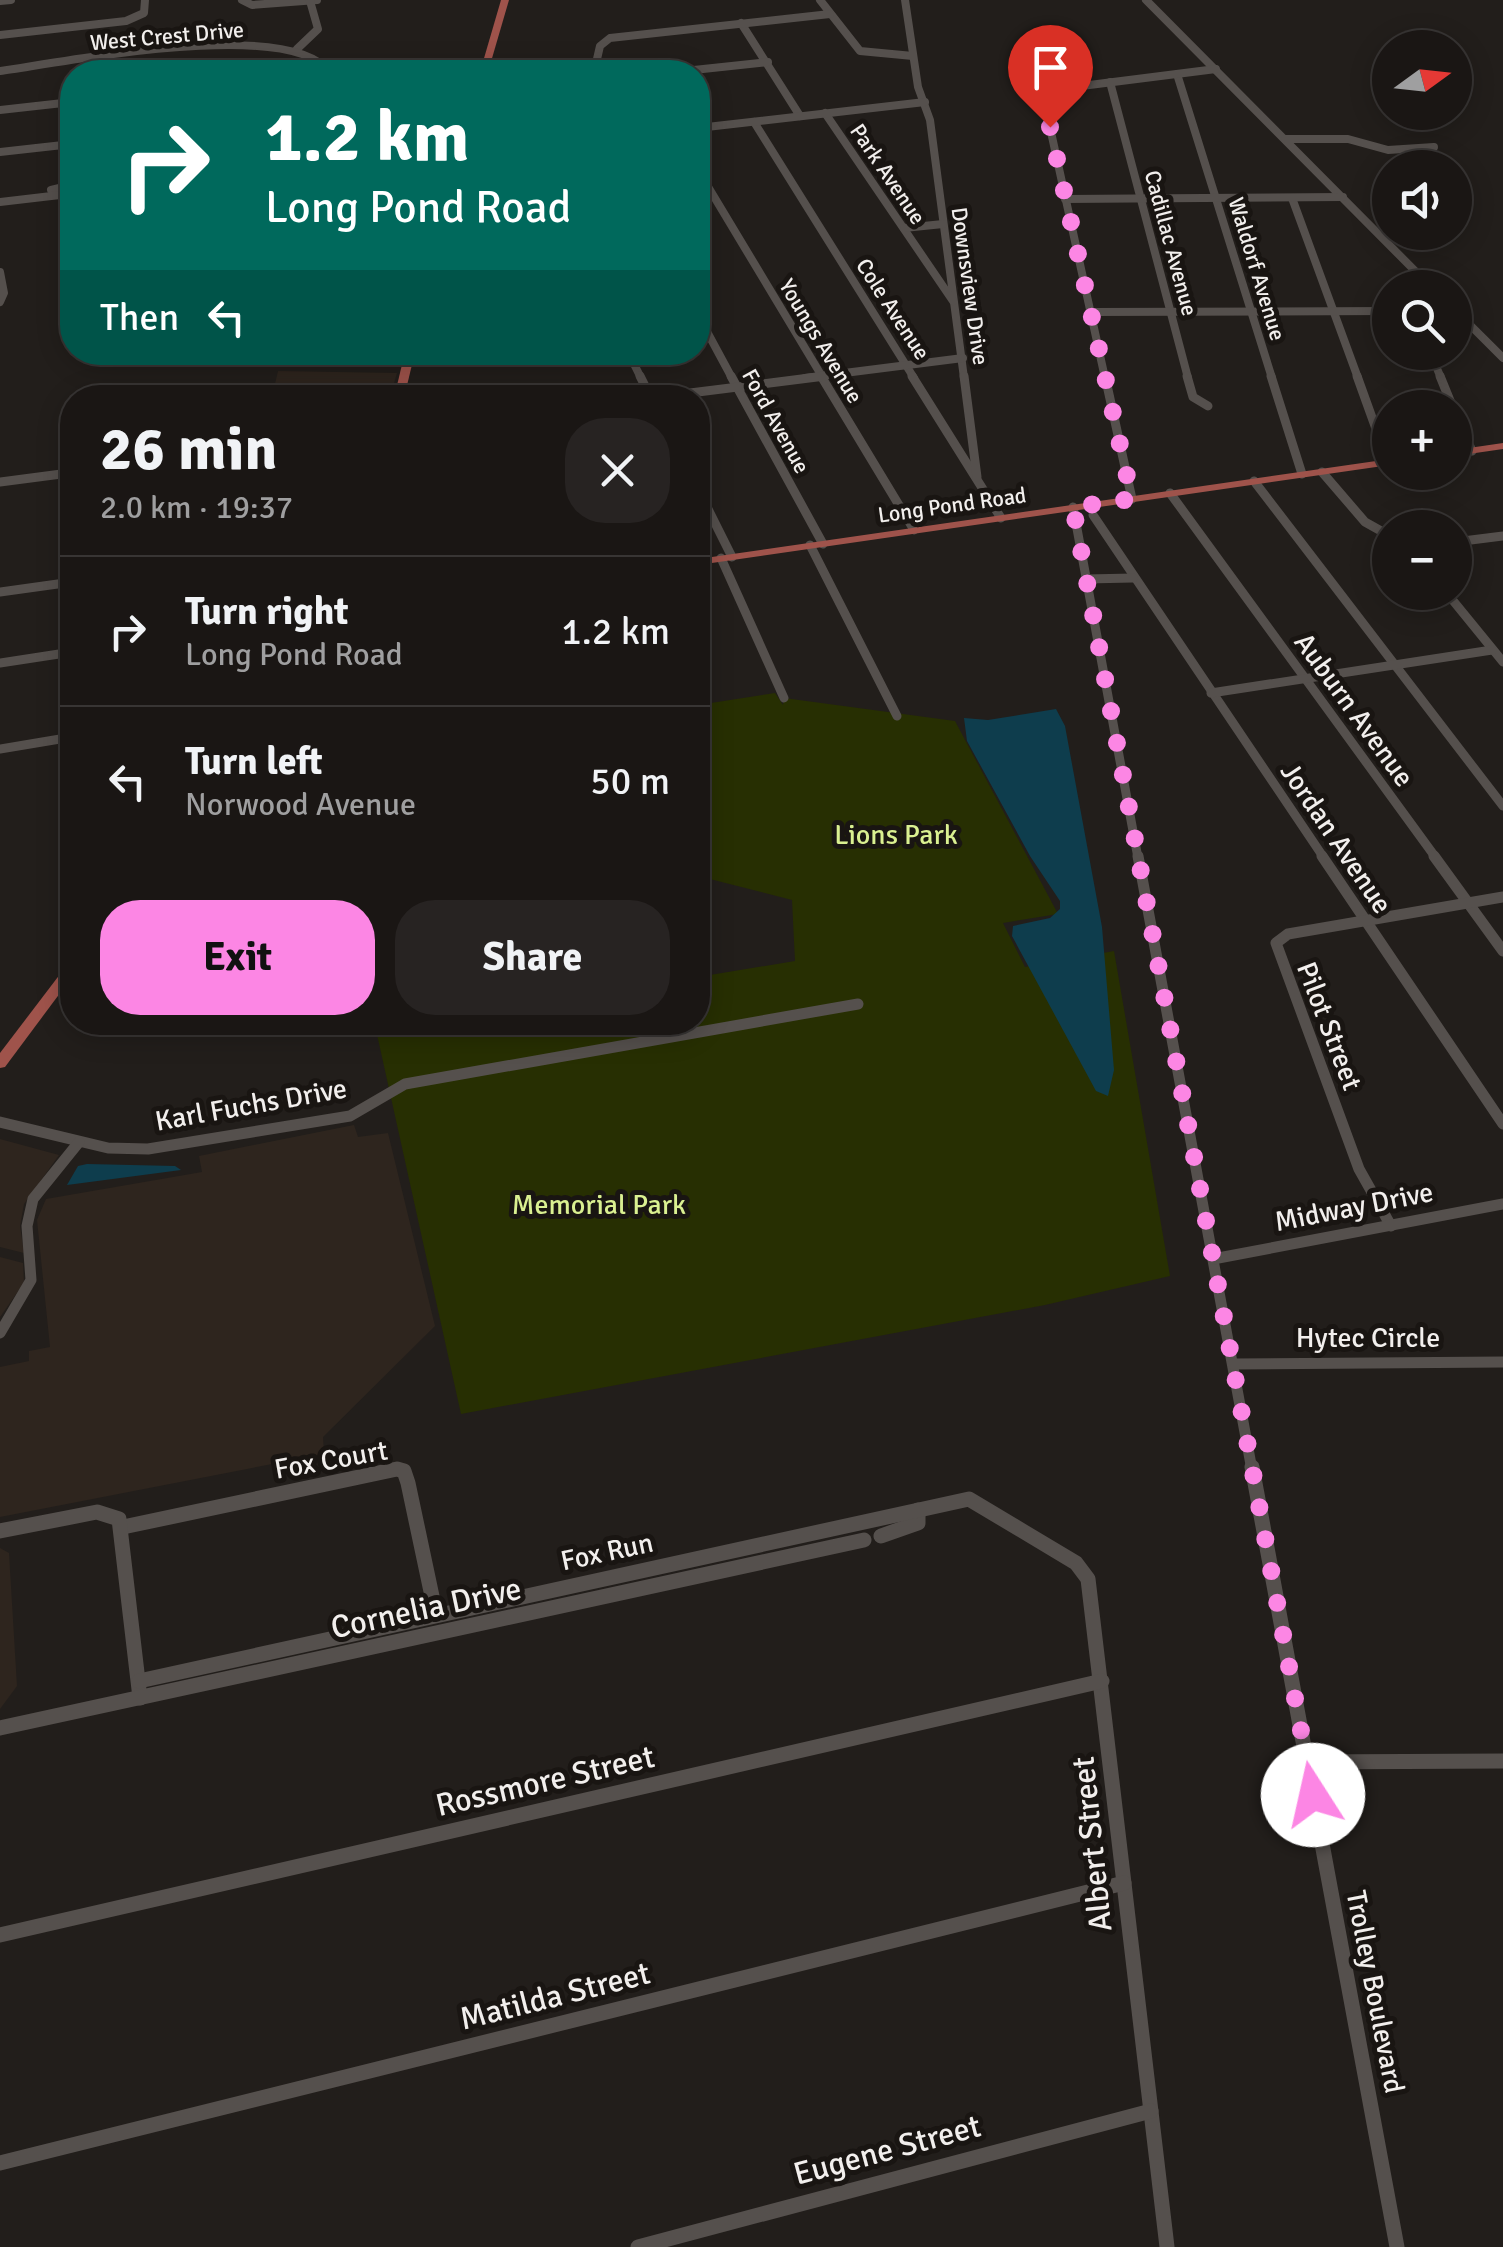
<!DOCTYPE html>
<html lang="en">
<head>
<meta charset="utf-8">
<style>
  body { margin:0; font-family:Signika,sans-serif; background:#272322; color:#f1f3f6; height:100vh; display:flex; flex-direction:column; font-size:38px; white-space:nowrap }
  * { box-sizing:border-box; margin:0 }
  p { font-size:32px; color:#9f9fa0 }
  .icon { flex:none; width:55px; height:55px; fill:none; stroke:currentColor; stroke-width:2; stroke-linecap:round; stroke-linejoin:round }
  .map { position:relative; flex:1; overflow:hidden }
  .details { position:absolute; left:60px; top:385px; width:650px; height:650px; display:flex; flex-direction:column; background:#1a1614; border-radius:40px; box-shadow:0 5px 25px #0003,0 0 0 2px #383534 }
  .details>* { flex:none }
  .guide { position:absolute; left:60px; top:60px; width:650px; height:305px; border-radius:40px; box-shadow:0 5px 25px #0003,0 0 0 2px #383534; background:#00695c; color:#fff; overflow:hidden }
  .needle { width:65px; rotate:75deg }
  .buttons { position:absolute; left:1372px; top:30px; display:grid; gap:20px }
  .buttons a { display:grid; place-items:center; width:100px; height:100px; border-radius:50%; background:#1a1614; box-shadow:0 5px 25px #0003,0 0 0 2px #383534; font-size:50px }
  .pin { position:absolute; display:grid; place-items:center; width:85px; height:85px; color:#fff; margin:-102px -42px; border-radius:50% 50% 50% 0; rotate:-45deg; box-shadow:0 0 10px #0007 }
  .pin .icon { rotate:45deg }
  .me { position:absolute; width:110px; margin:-55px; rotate:350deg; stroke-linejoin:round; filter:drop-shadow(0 0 8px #0008) }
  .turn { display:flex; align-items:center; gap:35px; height:210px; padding:0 40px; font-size:45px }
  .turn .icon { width:130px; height:130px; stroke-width:2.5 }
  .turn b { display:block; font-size:70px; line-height:85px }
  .then { display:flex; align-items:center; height:95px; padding:0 40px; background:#0003; gap:20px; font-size:38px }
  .round { display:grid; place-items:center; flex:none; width:105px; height:105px; border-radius:40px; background:#272322 }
  .overview { display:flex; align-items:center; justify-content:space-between; height:170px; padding:0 40px }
  h1 { font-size:60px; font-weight:700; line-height:75px }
  .primary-button { display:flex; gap:20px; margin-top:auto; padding:20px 40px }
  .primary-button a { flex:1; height:115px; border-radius:40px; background:#fc86e4; color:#111; font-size:40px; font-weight:700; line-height:115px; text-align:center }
  .primary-button a+a { background:#272322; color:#f1f3f6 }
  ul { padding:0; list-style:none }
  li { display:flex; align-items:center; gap:30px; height:150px; padding:0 40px; border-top:2px solid #383534 }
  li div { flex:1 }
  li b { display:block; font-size:38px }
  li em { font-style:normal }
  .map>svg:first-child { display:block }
  .built { fill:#2e251e }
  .green { fill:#272f02 }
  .water { fill:#0e3d4d }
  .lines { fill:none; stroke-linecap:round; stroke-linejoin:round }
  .minor-far3 { stroke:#55504d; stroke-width:8 }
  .minor-far2 { stroke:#55504d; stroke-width:9 }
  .minor-far1 { stroke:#55504d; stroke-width:11 }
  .minor { stroke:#55504d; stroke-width:15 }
  .major { fill:#9f534b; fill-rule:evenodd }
  .route { stroke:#fc86e4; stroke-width:18; stroke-dasharray:0 32.4 }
  .labels { text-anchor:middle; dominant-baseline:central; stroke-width:10; stroke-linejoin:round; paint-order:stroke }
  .far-street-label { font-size:22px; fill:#f2efed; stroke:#191512 }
  .street-label { font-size:28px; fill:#f2efed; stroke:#191512 }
  .park-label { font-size:28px; fill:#daf091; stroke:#191512 }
  .near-street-label { font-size:32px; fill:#f2efed; stroke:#191512 }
</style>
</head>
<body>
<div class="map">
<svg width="1503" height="2247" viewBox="0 0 1503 2247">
  <rect width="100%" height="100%" fill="#221e1b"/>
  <g class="built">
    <path d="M278,371L397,373L390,397H272Z"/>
    <path d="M354,1125L358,1137L388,1133L435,1326L323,1437L324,1454L0,1517V1367L29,1361V1351L50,1347L37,1220L46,1199L202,1172L199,1156Z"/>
    <path d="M0,1139L59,1155L24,1204L20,1226L24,1253L0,1247Z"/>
    <path d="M0,1257L23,1263L24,1283L0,1317Z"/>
    <path d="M0,1548L9,1553L17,1686L0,1709Z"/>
  </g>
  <path class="green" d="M775,693L783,705L784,698L955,721L1058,914L1003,923L1025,967L1114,951L1170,1276L1045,1305L461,1414L376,1030L423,1022H698V977L795,961L792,900L698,876V705Z"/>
  <g class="water">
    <path d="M1056,709L1065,726L1102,927L1114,1070L1108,1096L1096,1091L1012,936L1013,926L1050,918L1060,909V901L1030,856L967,741L964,718L988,720Z"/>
    <path d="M87,1164L175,1166L181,1170L67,1185L78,1166Z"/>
  </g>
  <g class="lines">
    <g class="minor-far3">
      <path d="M242,0L252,5L317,0"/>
      <path d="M820,0L860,51L913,56"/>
      <path d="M905,0L918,87L930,120L964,378"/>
      <path d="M1146,0L1432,288"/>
      <path d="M0,1L11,0"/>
      <path d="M741,23L800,116"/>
      <path d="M0,35L126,21L144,13L145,0"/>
      <path d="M297,49L318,29L310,1"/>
      <path d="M0,71C64,62 290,17 329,72"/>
      <path d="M594,72L600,46L610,38L830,14"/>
      <path d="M675,72L768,62"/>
      <path d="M1177,74L1272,378"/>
      <path d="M1110,82L1188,378"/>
      <path d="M0,110L72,102"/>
      <path d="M825,113L953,301"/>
      <path d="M754,122L914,378"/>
      <path d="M698,128L925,102"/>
      <path d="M1285,139H1348L1388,150L1434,147"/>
      <path d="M0,152L72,144"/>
      <path d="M698,170L823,378"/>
      <path d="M72,185L51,190L60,195L72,192"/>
      <path d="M1292,198L1358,378"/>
      <path d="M1065,199L1343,197"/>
      <path d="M0,202L60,195"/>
      <path d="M904,228L943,224"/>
      <path d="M0,272L4,293L0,302"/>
      <path d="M1455,310L1503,358"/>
      <path d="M1091,312L1390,311"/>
      <path d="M698,315L732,378"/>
      <path d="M628,352L641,378"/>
      <path d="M1430,352L1441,378"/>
      <path d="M805,378L963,358"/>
      <path d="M1105,378L1042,91L1216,69"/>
    </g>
    <g class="minor-far2">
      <path d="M640,376L651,398"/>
      <path d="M731,376L823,544"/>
      <path d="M821,376L914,530"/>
      <path d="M912,376L1001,518"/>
      <path d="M964,376L977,477"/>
      <path d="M1105,376L1132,499"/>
      <path d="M1187,376L1193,397L1208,406"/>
      <path d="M1271,376L1302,474"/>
      <path d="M1357,376L1388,462"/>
      <path d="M1440,376L1453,408"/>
      <path d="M650,398L825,376"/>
      <path d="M1455,412L1472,451"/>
      <path d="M1322,472L1365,522L1390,536"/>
      <path d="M1254,481L1503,806"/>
      <path d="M0,482L69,473"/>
      <path d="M698,489L732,557"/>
      <path d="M1170,493L1436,858"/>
      <path d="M1073,507L1138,858"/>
      <path d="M1093,515L1324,858"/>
      <path d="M1455,542L1503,536"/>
      <path d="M810,545L897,716"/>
      <path d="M721,558L784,698"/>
      <path d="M1086,579L1133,578"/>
      <path d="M0,592L72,582"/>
      <path d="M1446,592L1503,662"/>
      <path d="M0,663L72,652"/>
      <path d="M1211,693L1492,650"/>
      <path d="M0,749L72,737"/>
    </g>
    <g class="minor-far1">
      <path d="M1138,856L1252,1470"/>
      <path d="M1322,856L1503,1124"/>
      <path d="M1434,856L1503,951"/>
      <path d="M0,1122L108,1148L148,1149L350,1116L405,1084L858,1004"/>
      <path d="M1391,1226L1359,1169L1276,943L1288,934L1503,897"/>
      <path d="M1213,1259L1503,1204"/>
      <path d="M0,1333L31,1280L27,1226L33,1199L79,1142"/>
      <path d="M1233,1364L1503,1362"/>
      <path d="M394,1470H399"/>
    </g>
    <g class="minor">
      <path d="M1252,1467L1397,2247"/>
      <path d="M123,1527L397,1469L404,1471L408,1483L436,1615"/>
      <path d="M0,1531L97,1512L119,1519L140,1698"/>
      <path d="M881,1536L918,1523V1510"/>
      <path d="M139,1681L969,1499L1076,1563L1088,1579L1167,2247"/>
      <path d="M0,1728L864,1540"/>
      <path d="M1307,1762L1503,1761"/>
      <path d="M0,1935L1102,1681"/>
      <path d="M0,2163L1124,1883"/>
      <path d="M638,2247L1151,2111"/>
    </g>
    <g class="major">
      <path d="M501,0H509L488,72H480Z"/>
      <path d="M405,352H415L404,398H394Z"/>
      <path d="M1503,443V449L1455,456V450Z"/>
      <path d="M1390,459V465L698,565V559Z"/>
      <path d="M72,963V977L5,1067L0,1068V1053L67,965Z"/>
    </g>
  </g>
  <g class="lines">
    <path class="route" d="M1050,127L1132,499L1073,507L1313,1795"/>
  </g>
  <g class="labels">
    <g class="far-street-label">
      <text transform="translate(167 36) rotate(-5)">West Crest Drive</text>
      <text transform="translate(888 174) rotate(56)">Park Avenue</text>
      <text transform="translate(1171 243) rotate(75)">Cadillac Avenue</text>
      <text transform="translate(1257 269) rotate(73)">Waldorf Avenue</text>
      <text transform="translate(970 286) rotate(82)">Downsview Drive</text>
      <text transform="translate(893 309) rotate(57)">Cole Avenue</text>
      <text transform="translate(821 341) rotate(59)">Youngs Avenue</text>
      <text transform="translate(776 421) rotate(61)">Ford Avenue</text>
      <text transform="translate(952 505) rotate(-8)">Long Pond Road</text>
    </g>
    <g class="street-label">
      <text transform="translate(1354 710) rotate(54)">Auburn Avenue</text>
      <text transform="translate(1336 838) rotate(56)">Jordan Avenue</text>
      <text transform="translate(1329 1026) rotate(69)">Pilot Street</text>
      <text transform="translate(251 1105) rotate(-10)">Karl Fuchs Drive</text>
      <text transform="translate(1354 1207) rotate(-11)">Midway Drive</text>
      <text x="1368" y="1338">Hytec Circle</text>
      <text transform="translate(331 1460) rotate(-10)">Fox Court</text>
      <text transform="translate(607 1552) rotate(-12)">Fox Run</text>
      <text transform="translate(1375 1992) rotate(79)">Trolley Boulevard</text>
    </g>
    <g class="park-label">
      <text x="896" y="835">Lions Park</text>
      <text x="599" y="1205">Memorial Park</text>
    </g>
    <g class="near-street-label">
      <text transform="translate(426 1608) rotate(-12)">Cornelia Drive</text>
      <text transform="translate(545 1781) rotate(-13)">Rossmore Street</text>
      <text transform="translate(1092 1844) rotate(-96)">Albert Street</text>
      <text transform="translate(555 1996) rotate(-14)">Matilda Street</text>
      <text transform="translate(887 2150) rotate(-15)">Eugene Street</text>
    </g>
  </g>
</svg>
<div class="buttons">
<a><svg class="needle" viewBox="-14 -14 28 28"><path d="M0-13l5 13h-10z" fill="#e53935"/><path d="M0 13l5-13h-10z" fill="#9f9fa0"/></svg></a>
<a><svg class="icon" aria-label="sound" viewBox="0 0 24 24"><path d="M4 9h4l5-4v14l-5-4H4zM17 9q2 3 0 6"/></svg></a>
<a><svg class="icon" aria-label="search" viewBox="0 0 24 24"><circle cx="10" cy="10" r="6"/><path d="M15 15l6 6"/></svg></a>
<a>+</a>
<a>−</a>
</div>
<div class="pin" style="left:1050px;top:127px;background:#d93025"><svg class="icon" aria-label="arrive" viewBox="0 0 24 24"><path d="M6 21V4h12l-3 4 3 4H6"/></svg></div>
<svg class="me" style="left:1313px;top:1795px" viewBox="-20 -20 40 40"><circle r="19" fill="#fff"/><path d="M0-13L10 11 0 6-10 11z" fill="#fc86e4"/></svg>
<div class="guide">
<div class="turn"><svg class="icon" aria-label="right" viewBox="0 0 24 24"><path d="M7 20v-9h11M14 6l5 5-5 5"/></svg><div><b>1.2 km</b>Long Pond Road</div></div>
<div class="then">Then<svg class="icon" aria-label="left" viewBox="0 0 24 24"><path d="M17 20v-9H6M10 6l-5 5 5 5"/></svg></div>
</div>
<section class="details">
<div class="overview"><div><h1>26 min</h1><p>2.0 km · 19:37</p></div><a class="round"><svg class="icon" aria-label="close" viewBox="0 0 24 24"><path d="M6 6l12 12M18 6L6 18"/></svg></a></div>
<ul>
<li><svg class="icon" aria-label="right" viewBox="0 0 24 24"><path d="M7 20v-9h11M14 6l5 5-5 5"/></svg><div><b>Turn right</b><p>Long Pond Road</p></div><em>1.2 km</em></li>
<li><svg class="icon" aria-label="left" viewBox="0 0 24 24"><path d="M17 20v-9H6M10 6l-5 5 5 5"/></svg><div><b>Turn left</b><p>Norwood Avenue</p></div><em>50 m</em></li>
</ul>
<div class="primary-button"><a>Exit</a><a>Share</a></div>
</section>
</div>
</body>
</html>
